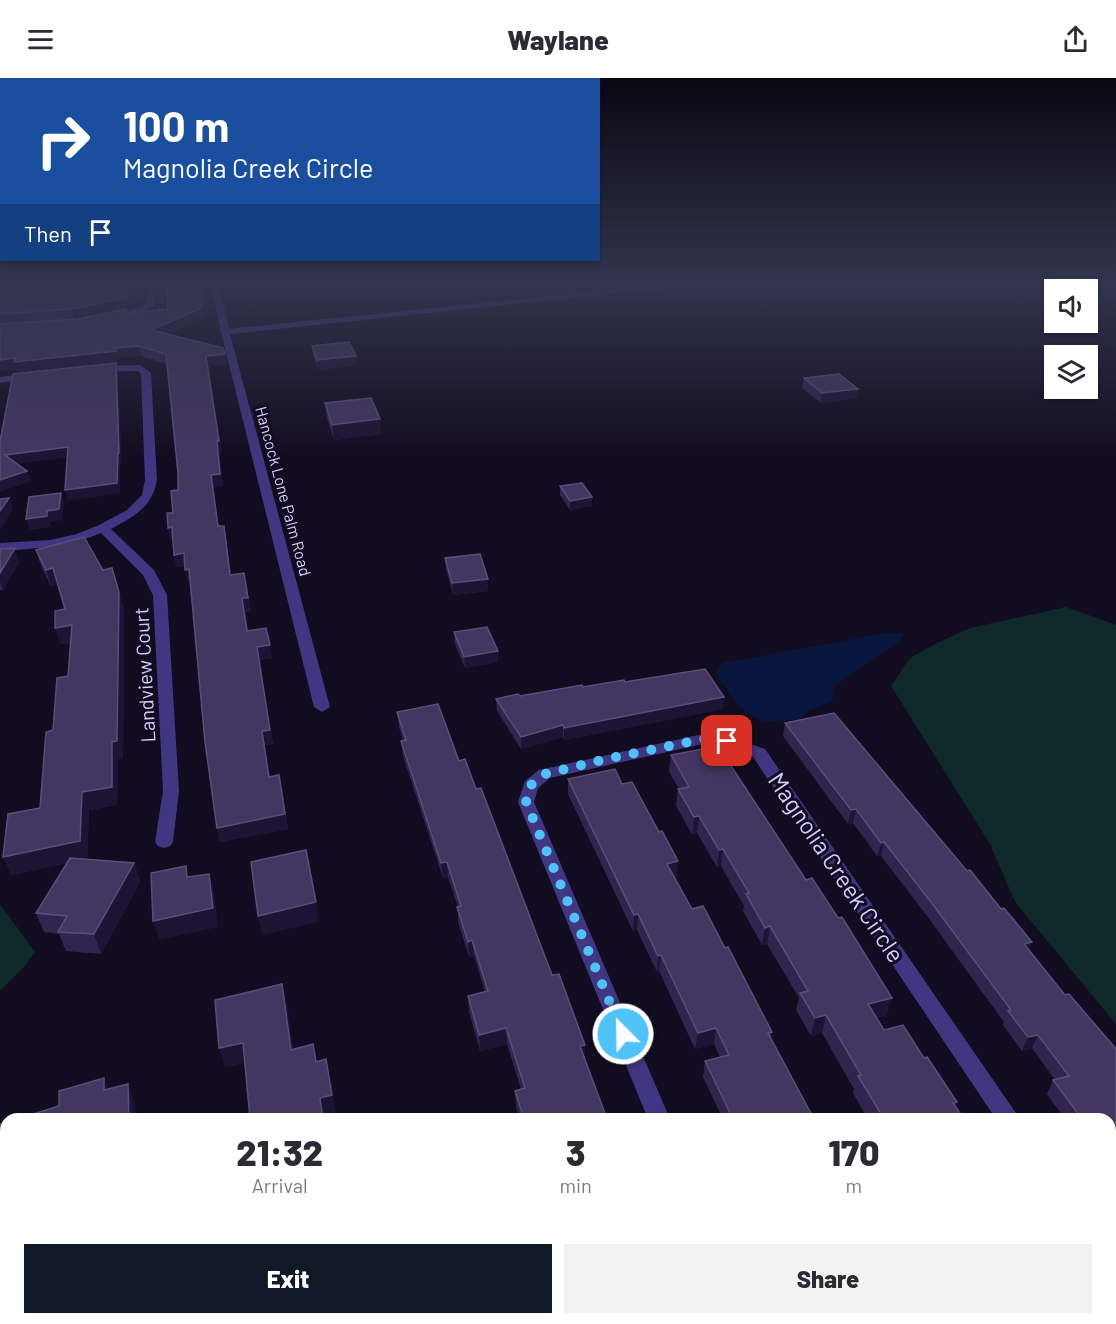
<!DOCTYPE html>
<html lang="en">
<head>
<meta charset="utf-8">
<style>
  body { margin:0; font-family:Barlow,sans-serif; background:#f2f2f3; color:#2b2b33; height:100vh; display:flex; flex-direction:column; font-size:22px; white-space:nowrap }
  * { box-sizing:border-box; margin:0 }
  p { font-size:20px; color:#7c7c81 }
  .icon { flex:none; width:33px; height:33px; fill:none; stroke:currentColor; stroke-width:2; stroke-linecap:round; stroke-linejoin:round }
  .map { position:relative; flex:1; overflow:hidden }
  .sheet { position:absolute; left:0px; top:1035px; width:1116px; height:212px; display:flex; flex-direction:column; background:#fff; border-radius:18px 18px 0 0; box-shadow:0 2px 4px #0004 }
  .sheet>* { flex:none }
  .guide { position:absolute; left:0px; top:0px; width:600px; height:183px; box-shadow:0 2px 4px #0004; background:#1a4fa0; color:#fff; overflow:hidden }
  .tools { position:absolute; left:1044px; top:201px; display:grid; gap:12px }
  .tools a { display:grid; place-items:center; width:54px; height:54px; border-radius:0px; background:#fff; box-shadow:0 2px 4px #0004; font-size:30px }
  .pin { position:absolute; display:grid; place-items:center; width:51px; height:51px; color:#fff; margin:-26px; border-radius:12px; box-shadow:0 3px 9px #0006 }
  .me { position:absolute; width:66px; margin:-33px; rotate:337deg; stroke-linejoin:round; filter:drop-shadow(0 0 4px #0008) }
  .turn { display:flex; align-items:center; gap:21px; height:126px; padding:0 24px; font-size:27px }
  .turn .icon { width:78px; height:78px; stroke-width:2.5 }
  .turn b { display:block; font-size:42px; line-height:51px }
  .then { display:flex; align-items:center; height:57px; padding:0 24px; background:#0003; gap:12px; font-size:22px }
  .eta { display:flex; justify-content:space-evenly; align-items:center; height:102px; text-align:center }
  .eta b { font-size:36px; font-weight:800; line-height:42px }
  .action { display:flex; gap:12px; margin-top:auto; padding:12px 24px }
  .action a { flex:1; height:69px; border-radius:0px; background:#111827; color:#fff; font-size:24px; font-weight:800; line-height:69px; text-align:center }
  .action a+a { background:#f2f2f3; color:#2b2b33 }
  header { display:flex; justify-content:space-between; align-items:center; height:78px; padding:0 24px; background:#fff; font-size:27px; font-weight:800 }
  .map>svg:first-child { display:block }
  .green { fill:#0f292b }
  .water { fill:#08163e }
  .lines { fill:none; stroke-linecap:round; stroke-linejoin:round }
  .minor { fill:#413681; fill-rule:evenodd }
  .wall { fill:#31254f }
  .shaded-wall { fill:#1d1334 }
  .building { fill:#433762; stroke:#5a4e7b; stroke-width:1.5 }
  .route { stroke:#4fc3f7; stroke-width:10; stroke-dasharray:0 18 }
  .labels { text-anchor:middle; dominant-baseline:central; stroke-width:6; stroke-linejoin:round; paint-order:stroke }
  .far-street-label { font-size:16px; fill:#d7ccff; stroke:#120c20 }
  .street-label { font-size:20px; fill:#d7ccff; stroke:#120c20 }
  .near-street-label { font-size:24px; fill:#d7ccff; stroke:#120c20 }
</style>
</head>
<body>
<header><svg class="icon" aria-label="menu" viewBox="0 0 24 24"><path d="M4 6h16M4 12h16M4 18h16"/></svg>Waylane<svg class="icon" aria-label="share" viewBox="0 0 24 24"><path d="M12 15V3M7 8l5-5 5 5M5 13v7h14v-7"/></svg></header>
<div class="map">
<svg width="1116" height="1246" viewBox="0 0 1116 1246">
  <rect width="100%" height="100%" fill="#120c20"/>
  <g class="green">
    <path d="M1066,529L1116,547V946L1015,824L990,766L891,608L910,580L937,565L970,550Z"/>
    <path d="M0,826L35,874L24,889L0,913Z"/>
  </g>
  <path class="water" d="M886,555H904L899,564L835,607L832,623L810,632L799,641L764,644L745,635L719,601L716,593L723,585Z"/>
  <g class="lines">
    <g class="minor">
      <path d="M146,206H154V228L144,234L111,241V237L138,230L147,225Z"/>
      <path d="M211,206H219L229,251L665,206H688L684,208L230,256L330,629L322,634L314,629L221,254Z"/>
      <path d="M140,287L151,295L157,402C152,430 134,438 111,451L154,492L167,517L179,713L173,764L170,768L164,770L158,768L155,764L163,713L153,517L143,497L101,455C68,469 35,471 0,473V465L50,462L77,456L99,447L127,432L142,417L145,402L141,296L138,293L97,294L92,291L97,288Z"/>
      <path d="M32,295L37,298L35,300L0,305V299Z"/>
      <path d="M703,656L727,658L765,671L1020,1041H996L753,679L725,668L703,666L550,700L538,710L534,724L670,1041H648L518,724L525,703L539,692Z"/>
      <path d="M1110,1215L1116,1218V1246H1101L1099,1240H1110Z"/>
      <path d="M6,1218V1240H14L0,1246V1220Z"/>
      <rect x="179" y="1240" width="26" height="6"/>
      <path d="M734,1240H761L763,1246H737Z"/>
      <path d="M987,1240H1083L1080,1246H985Z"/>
    </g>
  </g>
  <g class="wall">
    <path d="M0,206H128L129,230L75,241L127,235L206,230L202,241L167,256L227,286L208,289L222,374L219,375L223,408L213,409L218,448L226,460L231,497L244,495L251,533L245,534L248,553L272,580L259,582L273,666L264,667L269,699L282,711L288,751L220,764L217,750L190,504H188L185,488L177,489L174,477L173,462L171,463L168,450L173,435L178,412V395L167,286L141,278L118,280V284L18,295L16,291L0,293Z"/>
    <path d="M312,268L357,287L319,292L313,277Z"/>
    <path d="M804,300L858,311L856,320L821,325L802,310Z"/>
    <path d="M325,325L381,356L334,362L327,340Z"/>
    <path d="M560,408L592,428L570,432L560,417Z"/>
    <path d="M0,471L19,484L3,512H0Z"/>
    <path d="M36,472L124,531L123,681H118L117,727L89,732L87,781L134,785L140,804L101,876L66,873L59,856L44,854L36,835L67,785L11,797L40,730L53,652L68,598L70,565L61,566L55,550L65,531L58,506L51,508L41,488Z"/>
    <path d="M445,480L488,513L453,517L446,491Z"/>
    <path d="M454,554L498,584L465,590L455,566Z"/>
    <path d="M625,604L724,619L723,631L564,662L563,659L521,671L497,633L496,621Z"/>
    <path d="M397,634L459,683L476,711L585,982L607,1041H520L516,1029L515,1013L521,1011L507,966L480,973L469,934L468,918L485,914L474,878L469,879L458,844V829L448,799L443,800L403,678L401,663L403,662L399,649Z"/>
    <path d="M785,645L1029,872L1065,917L1116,971V1098L1110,1100V1041H1065L1047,1016L1053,1002H1055L1032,970L1022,973L1003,947L1004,944L927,838L881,778H877L853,745L848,746L783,658Z"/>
    <path d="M671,677L887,937L876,940L884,952L924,980L957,1024L955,1028L964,1041H868L853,1015L854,1011L822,955L811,958L796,932L799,920L767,866L762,867L743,833L744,828L721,788L717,789L697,755L692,756L676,728L678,711H679L669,694Z"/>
    <path d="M568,701L622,706L677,799L675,800L692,831L772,954L771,960L814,1041H723L703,999L705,983L720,979L714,966L695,971L659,893L657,894L637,852L633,853L568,716Z"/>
    <path d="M584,1240H657V1246H585Z"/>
  </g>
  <g class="shaded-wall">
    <path d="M126,206H128L129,230L74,241L72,231Z"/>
    <path d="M202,206L206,230L202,241L153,262L151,252Z"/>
    <path d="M472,206H495V207L473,210Z"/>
    <path d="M139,268L141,278L118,280V284L18,295L16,291L0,293V282Z"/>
    <path d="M225,276L227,286L208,289L222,374L219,375L223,408L213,409L220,461L211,397L206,278Z"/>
    <path d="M356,278L357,287L319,292L317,282Z"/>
    <path d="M116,285L118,294L122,385H120V415L68,423L65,412Z"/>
    <path d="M858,311L856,320L821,325L822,315Z"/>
    <path d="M380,341L381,356L334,362L332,347Z"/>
    <path d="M68,369L71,379L8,387L5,377Z"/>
    <path d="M27,393L31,403L0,414V402Z"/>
    <path d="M61,415L64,425L62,442L51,444L50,449L30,452L26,441L47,433Z"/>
    <path d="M592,419V428L570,432V423Z"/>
    <path d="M9,420L13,432L0,452V433Z"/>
    <path d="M224,448L226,460L233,510L230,497Z"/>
    <path d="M172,449L175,462L171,463L168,450Z"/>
    <path d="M15,470L19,484L3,512L0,504V495Z"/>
    <path d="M184,475L187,488L177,489L174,477Z"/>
    <path d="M53,490L58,506L51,508L46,492Z"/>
    <path d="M189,491L192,504H188L185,492Z"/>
    <path d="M244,495L251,533L245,534L250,567L242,520Z"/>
    <path d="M488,501V513L453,517L452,505Z"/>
    <path d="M119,514L124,531L123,681H118L117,727L89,732L87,781L11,797L3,779L82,714L112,664Z"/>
    <path d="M72,547L77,563L61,566L55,550Z"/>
    <path d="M270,567L272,580L259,582L273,666L264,667L272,713L262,653L257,569Z"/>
    <path d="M498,573V584L465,590L464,579Z"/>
    <path d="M724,619L723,631L564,662V650Z"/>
    <path d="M563,647V659L521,671V659Z"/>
    <path d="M279,697L288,751L220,764L217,750Z"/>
    <path d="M856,731L853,745L848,746L851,732Z"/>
    <path d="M699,738L697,755L692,756L694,739Z"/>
    <path d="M884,764L881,778H877L881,765Z"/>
    <path d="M723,771L721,788L717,789L719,772Z"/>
    <path d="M306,772L319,844L262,857L258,838Z"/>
    <path d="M678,783L677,799L666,802L667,786Z"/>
    <path d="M447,784L448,799L443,800L441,785Z"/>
    <path d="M134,785L140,804L101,876L94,856Z"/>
    <path d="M209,796L214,815L218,849L159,862L153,843Z"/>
    <path d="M638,836L637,852L633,853L634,837Z"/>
    <path d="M770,848L767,866L762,867L765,850Z"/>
    <path d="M472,862L474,878L469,879L468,864Z"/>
    <path d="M1032,864L1027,878L1024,866Z"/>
    <path d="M661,877L659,893L657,894L658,878Z"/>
    <path d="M282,906L287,925L296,991L291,972Z"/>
    <path d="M892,920L887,937L863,943L868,926Z"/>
    <path d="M826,937L822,955L811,958L815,940Z"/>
    <path d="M506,950L507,966L480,973L479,957Z"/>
    <path d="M716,950L714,966L695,971L698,955Z"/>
    <path d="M1038,957L1032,970L1022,973L1028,959Z"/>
    <path d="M243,965L248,984L225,990L219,970Z"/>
    <path d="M585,967V982L580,968Z"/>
    <path d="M326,981L336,1036L324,1039L325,1041H323L320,1020Z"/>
    <path d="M104,1000L112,1019L104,1012Z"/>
    <path d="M128,1006L135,1025L136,1041H129Z"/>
    <path d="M1116,1087V1098L1110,1100V1098Z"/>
    <path d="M6,1134V1156L0,1158V1136Z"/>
    <path d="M115,1240H117L120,1246H115Z"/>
    <path d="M657,1240V1246H640Z"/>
  </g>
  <g class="building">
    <path d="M13,206H126V220L72,231L0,236V207Z"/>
    <path d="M166,206H202L204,220L200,231L151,252L223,270L225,276L206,278L219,363H217L220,396L211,397L218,448H224L230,497L244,495L248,520H242L247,553L266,550L270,567L257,569L270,652L262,653L269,699L279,697L285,736L217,750L205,664L189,491L185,492L184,475L174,477L172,449L168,450L167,435H173L171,413L178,412V395L166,276L139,268L116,270V273L14,284L15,280L0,282V246L79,241L126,231V235L168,231Z"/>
    <path d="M349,264L356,278L317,282L312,268Z"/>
    <path d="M116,285L119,375H118L117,405L65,412L68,369L5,377L27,393L0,402V363L13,296Z"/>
    <path d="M839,296L858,311L822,315L804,300Z"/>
    <path d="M371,320L380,341L332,347L325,325Z"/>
    <path d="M582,405L592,419L570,423L560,408Z"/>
    <path d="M61,415L59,431L47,433V438L26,441L29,419Z"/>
    <path d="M9,420L0,433V421Z"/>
    <path d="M84,459L103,492L112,490L119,514L117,663L112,664V709L82,714L80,763L3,779L8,736L40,730L46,654L53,652L57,600L68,598L72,547L55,550V533L65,531L53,490L46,492L36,472Z"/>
    <path d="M15,470L0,495V471Z"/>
    <path d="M480,476L488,501L452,505L445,480Z"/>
    <path d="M487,549L498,573L464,579L454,554Z"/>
    <path d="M705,591L724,619L564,650L563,647L521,659L496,621L518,616L520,618L582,607L583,609L624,602L625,604Z"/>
    <path d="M438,626L459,683L465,681L476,711L481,710L552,897L559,896L585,967L580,968L607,1041H524L515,1013L525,1010L506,950L479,957L468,918L488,913L472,862L468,864L457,829L461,828L447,784L441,785L401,663L406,662L397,634Z"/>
    <path d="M834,635L967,793L970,792L1001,831L1004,830L1032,864L1024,866L1065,917L1069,916L1116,971V1086L1110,1078V1041H1082L1053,1002L1069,998L1038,957L1028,959L1008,933L1011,932L931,824L884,764L881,765L856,731L851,732L785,645Z"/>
    <path d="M718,668L806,802L812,800L838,840L842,839L892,920L868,926L884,952L903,947L924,980L927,979L957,1024L953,1025L964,1041H884L858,998L861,997L826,937L815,940L800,915L808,913L770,848L765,850L746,816L749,815L723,771L719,772L699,738L694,739L678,711L689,709L671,677Z"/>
    <path d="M615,691L622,706L632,704L659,754L662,753L678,783L667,786L692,831L703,828L725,870L728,869L772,954L768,955L814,1041H733L705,983L729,977L716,950L698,955L661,877L658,878L638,836L634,837L568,701Z"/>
    <path d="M306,772L316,824L258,838L251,784Z"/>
    <path d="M70,780L134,785L94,856L58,854L67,838L36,835Z"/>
    <path d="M186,788L187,799L209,796L213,830L153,843L151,795Z"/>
    <path d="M282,906L291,972L313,966L316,984L326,981L332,1017L320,1020L323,1041H250L243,965L219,970L215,922Z"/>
    <path d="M104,1000V1012L128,1006L129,1041H17L59,1028V1013Z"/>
    <path d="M6,1045V1134L0,1136V1046Z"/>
    <path d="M103,1240H115V1246H84Z"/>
    <path d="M249,1240H350L351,1246H249Z"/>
    <path d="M588,1240H657L640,1246H590Z"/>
  </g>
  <linearGradient id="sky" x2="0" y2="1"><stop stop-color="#0a0712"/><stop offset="0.54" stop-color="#33344e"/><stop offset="1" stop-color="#33344e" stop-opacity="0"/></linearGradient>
  <rect width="1116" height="380" fill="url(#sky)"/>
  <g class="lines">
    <path class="route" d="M623,956L526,724L531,707L545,696L602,682L703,661L727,663"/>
  </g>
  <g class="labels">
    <g class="far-street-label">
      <text transform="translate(284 413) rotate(75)">Hancock Lone Palm Road</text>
    </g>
    <g class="street-label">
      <text transform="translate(144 597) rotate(-93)">Landview Court</text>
    </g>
    <g class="near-street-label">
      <text transform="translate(837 789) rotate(56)">Magnolia Creek Circle</text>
    </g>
  </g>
</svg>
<div class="tools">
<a><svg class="icon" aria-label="sound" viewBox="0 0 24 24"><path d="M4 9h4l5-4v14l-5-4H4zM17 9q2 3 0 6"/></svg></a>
<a><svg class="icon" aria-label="layers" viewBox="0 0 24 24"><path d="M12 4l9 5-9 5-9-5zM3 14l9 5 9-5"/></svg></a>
</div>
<div class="pin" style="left:727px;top:663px;background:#d93025"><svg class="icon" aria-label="arrive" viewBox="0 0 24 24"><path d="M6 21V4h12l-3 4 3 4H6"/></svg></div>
<svg class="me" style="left:623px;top:956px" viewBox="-20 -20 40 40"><circle r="17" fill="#4fc3f7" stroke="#fff" stroke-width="3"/><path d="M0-11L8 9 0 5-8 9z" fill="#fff"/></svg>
<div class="guide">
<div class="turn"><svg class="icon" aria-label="right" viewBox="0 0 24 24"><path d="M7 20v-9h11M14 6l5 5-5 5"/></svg><div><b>100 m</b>Magnolia Creek Circle</div></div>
<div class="then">Then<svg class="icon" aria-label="arrive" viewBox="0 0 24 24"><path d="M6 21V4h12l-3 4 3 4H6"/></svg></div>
</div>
<section class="sheet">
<div class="eta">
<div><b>21:32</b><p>Arrival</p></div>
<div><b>3</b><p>min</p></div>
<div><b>170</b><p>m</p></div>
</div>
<div class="action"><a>Exit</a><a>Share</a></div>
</section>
</div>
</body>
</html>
